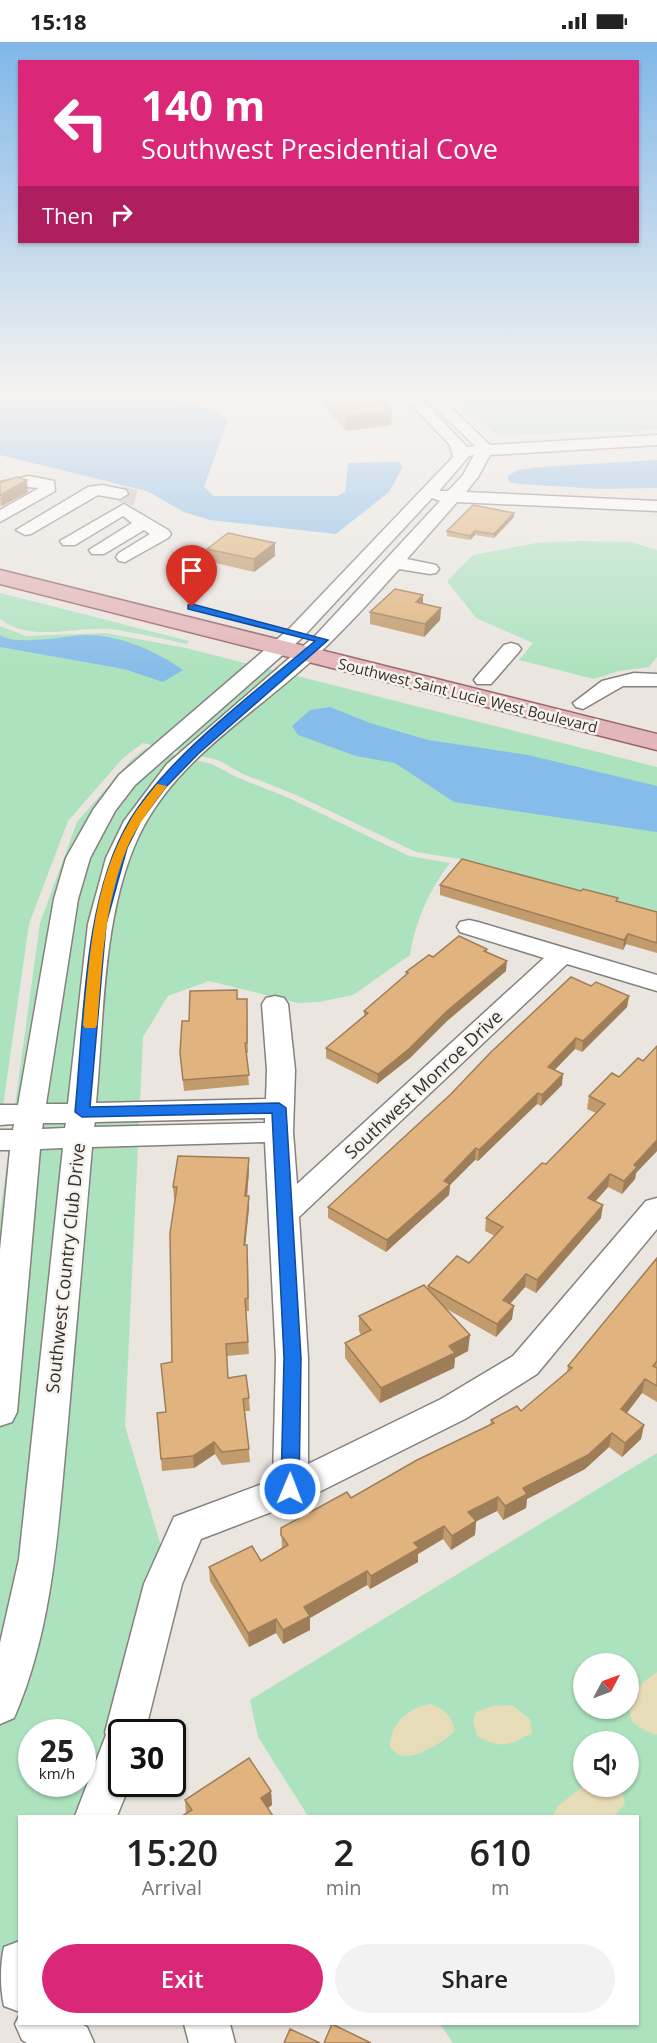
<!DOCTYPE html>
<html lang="en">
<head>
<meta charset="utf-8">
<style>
  body { margin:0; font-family:"Open Sans",sans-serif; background:#f2f2f2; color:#222; height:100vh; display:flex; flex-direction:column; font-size:22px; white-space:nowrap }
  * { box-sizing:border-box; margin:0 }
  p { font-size:20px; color:#767676 }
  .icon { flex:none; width:33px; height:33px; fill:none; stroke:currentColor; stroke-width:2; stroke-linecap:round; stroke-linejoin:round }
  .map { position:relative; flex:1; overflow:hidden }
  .panel { position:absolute; left:18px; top:1773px; width:621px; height:210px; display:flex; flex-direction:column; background:#fff; border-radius:0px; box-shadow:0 2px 4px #0004 }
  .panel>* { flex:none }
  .hud { position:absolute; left:18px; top:18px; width:621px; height:183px; border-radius:0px; box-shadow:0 2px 4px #0004; background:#db2777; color:#fff; overflow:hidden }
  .needle { width:39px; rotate:49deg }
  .fabs { position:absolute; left:573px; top:1611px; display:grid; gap:12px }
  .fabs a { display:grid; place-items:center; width:66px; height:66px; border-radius:50%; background:#fff; box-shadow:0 2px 4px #0004; font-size:30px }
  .speed { position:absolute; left:18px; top:1677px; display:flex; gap:12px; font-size:30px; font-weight:700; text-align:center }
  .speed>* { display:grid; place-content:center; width:78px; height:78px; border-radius:50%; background:#fff; box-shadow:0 2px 4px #0004; line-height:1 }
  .speed small { font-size:15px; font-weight:400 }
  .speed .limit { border:3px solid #111; border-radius:9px; background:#fff; color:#111 }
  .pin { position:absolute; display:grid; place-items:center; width:51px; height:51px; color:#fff; margin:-62px -26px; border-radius:50% 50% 50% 0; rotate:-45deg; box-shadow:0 0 6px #0007 }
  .pin .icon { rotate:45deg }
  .me { position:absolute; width:66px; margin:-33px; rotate:1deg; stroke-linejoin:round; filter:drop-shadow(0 0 4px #0008) }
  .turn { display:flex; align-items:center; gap:21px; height:126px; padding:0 24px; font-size:27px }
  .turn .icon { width:78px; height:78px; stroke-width:2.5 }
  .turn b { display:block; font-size:42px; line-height:51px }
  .then { display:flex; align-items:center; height:57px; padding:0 24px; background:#0003; gap:12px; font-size:22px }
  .eta { display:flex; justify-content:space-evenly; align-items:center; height:102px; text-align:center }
  .eta b { font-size:36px; font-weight:600; line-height:42px }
  .button { display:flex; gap:12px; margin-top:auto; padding:12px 24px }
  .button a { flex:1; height:69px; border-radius:36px; background:#db2777; color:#fff; font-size:24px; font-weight:600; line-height:69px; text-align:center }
  .button a+a { background:#f2f2f2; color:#222 }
  .status { display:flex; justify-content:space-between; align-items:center; height:42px; padding:0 30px; background:#fff; direction:ltr }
  .status svg { height:16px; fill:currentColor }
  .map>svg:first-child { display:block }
  .green { fill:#ade2be; fill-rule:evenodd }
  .sand { fill:#e6dcb7 }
  .water { fill:#85bce9 }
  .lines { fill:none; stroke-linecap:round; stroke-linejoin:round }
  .minor-tunnel { stroke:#c5c1bc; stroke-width:16; stroke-dasharray:16 8; stroke-linecap:butt }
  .minor-casing { stroke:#86817c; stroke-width:3 }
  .major-casing { stroke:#99676a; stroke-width:3 }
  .minor { fill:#fff; fill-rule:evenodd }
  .major { fill:#e3b6b9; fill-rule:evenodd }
  .wall { fill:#c29b6d }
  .shaded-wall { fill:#9e7e59 }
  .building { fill:#e1b47f; stroke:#9e7e59; stroke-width:1.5 }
  .route { fill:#1a73e8; stroke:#114b97; stroke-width:1.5 }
  .slow { fill:#f59e0b }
  .labels { text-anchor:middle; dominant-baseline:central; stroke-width:5; stroke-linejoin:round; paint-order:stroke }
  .far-street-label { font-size:15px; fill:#32302e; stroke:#f7f2ec }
  .street-label { font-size:18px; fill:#32302e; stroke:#f7f2ec }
</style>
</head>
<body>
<div class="status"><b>15:18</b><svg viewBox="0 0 49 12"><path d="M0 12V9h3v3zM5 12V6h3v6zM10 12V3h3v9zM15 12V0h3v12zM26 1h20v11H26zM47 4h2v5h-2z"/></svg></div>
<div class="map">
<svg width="657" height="2001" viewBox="0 0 657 2001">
  <rect width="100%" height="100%" fill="#eae5df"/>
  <g class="green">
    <path d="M447,352H657V388L497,393Z"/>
    <path d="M578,499L631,500L657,508V615L649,625L619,629L594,637L519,618L533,601L476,576L447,539L473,513L536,501Z"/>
    <path d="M0,551L4,552L189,599L187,602C162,597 135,590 109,587C72,584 33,601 0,577Z"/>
    <path d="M0,584L26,594L106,591L186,606L657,725V872L472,819L416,810L296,753L243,732L218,718L143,701L123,716L68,779L29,882L0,1085Z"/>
    <path d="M146,706L212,722L236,735L289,756L409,814L450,821C429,848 415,880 410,913L353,953L319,960L298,961L209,939L168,954L143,995L125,1384L179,1564L126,1690H122L112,1724L89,1774H20L19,1913L0,1930V1172L40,881L77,780L131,718ZM32,1690H82V1742H32Z"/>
    <path d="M657,1411V2001H453L440,1982H638V1774H308L258,1695L250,1658ZM584,1622H628V1666H584ZM584,1700H628V1744H584Z"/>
  </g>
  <g class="sand">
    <path d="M657,1630V1692L655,1693C648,1689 634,1685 631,1677C625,1656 641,1640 657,1630Z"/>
    <path d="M430,1662C444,1666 450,1673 455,1688C450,1697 417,1715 406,1714C398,1714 395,1710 390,1705C390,1681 408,1666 430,1662Z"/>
    <path d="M512,1663L530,1677L532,1691C509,1704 501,1707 477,1694L473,1680L476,1670L492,1664Z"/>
    <path d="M583,1744L621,1745L625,1762L614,1774H553L558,1764Z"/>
  </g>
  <g class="water">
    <path d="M51,352C111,352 174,344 228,377L204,445L214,454H337L345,450L348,421L397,420L401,421L402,426L389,450L336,492L210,478L184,470L147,449L0,413V358Z"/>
    <path d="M657,418V446L600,447L519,442L509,440L508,434L518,428L540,425Z"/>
    <path d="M0,593C18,605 66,593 88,593C120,593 158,610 183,628L163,640L124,627L0,605Z"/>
    <path d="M330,665L370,681L428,698L528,713L657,744V790L454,760L395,721L356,714L298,693L292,684L310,668Z"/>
  </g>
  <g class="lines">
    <path class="minor-tunnel" d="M120,452L140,457"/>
    <g class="minor-casing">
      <g id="minor">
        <path d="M401,352H417L467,405L475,404L421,352H437L490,403L657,393V403L490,413L478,435L466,450L657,459V469L457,460L407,517L436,523L439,527L436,531L430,532L399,527C370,560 340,592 308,622C246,678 166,725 134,805C102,883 104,978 96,1061L266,1057L267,1028L262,962L266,956L275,954L284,956L288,962L295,1028L293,1090L297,1142L544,916L460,890L457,885L460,880L469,878L478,880L657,933V949L567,922L299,1175L308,1316V1422L441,1357L513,1314L646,1159L657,1156V1187L537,1332L465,1377L303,1458L201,1497L182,1542L145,1690H122V1742H130L117,1774H75L106,1693L105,1690L144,1542L174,1475L273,1438L276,1316L265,1100L92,1105C84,1200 75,1296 67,1391C58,1486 53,1587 14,1676L0,1682V1601L19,1517L63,1106L40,1107L17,1370L12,1380L0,1384V1208L10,1108H0V1088H13L14,1082L0,1083V1063H18L54,857L66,816L93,768L119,733L289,587L453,415L450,403ZM474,413L463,433L448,449H439L469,414ZM432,456L440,459L316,593L167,722L124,779L106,816L88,882L68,1062H46L78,857L90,816L115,769L135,743L303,595ZM265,1076V1081L94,1085L95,1080ZM43,1081H66L65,1086L42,1087Z"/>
        <path d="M29,434L54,439L55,449L0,480V468L39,446L18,444L0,451V440Z"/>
        <path d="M102,443L126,448L128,452L120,457L98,453L31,492L25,493L16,488L88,445Z"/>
        <path d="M124,462L168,488L171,492L168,496L125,520L119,519L116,515L119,511L150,492L144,488L104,512H92L89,508L132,481L123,474L75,503H63L60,499Z"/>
        <path d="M511,601L518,603L521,607L518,611L491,642H477L474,638L477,634L504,603Z"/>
        <path d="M634,631L657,632V644H623L583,667L576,665L573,661L602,639Z"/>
        <path d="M20,1899V1970L4,1964C0,1947 0,1922 4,1905Z"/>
        <path d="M20,1972V1982H81L87,1985L94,2001H27L22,1998L15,1982Z"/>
        <path d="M184,1982H230L235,2001H189Z"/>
      </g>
    </g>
    <g class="major-casing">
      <path id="major" d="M0,528L657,692V708L0,542Z"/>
    </g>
    <use href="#minor" class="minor"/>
    <use href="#major" class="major"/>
  </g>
  <g class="wall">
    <path d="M312,352H375L392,369L391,383L346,389Z"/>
    <path d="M0,441L28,450L2,464H0Z"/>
    <path d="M514,475L494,496L475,493L470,498L447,494V489Z"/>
    <path d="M275,501V514L254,530L207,519V507Z"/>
    <path d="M423,562L441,566L440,578L424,595L370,582V570Z"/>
    <path d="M440,843L617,859L657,870V911L626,902L623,908L440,853Z"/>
    <path d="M487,907V911L506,929L447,979L410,1016L377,1042L326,1016V1006L364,974V969L406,933V930L433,915Z"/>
    <path d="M591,944L629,954L627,965L582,1010L575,1007L554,1028L562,1043L541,1064L537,1062L478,1119L475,1118L450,1143L449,1153L386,1210L328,1176V1165Z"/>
    <path d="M237,957H247L248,1011H246L249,1043L184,1049L180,1011L189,979Z"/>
    <path d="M657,1004V1109L636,1131L635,1137L622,1152L608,1145L595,1159L601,1176L536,1251L525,1245L510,1262L512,1277L496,1295L445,1266L468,1309L455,1316L454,1326L380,1361L345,1316V1301L361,1293L359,1289V1274L428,1248V1244L469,1221L495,1194L485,1189L486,1176L546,1122L596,1071L587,1067L589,1054L643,1019Z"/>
    <path d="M249,1116V1129L247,1154L249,1166L245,1203L248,1215L249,1269H246L249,1312L227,1314L228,1336L249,1356L250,1369H245L250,1420L222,1423L215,1412L194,1426L162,1429L157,1371L166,1370L172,1320L175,1157H174L173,1145Z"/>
    <path d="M657,1216V1360L642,1351L627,1371L644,1383L641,1397L622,1415L609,1405L585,1427L527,1457L526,1466L503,1478L497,1469L476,1479L475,1493L451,1508L443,1497L418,1512V1520L370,1547L367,1543L310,1576V1588L283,1602L276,1591L249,1605L210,1539L209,1525L261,1519L282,1507L281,1486L351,1456L490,1383L491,1378L521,1369L567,1330L568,1324Z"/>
    <path d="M271,1749L272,1763L268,1766L186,1772L185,1758Z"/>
  </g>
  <g class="shaded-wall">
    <path d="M392,369L391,383L346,389V374Z"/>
    <path d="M27,438L28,450L2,464L1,453Z"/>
    <path d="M514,471V475L494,496V492Z"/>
    <path d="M475,489V493L470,498V494Z"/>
    <path d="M275,501V514L254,530V517Z"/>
    <path d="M423,553V565L416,560Z"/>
    <path d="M441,566L440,578L424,595L425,582Z"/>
    <path d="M628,892L626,902L623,908L624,898Z"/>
    <path d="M507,919L506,929L447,979L410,1016L377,1042L378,1032L447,969Z"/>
    <path d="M629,954L627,965L582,1010L583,999Z"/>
    <path d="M576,996L575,1007L547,1036L548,1025Z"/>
    <path d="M563,1032L562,1043L541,1064L542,1053Z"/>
    <path d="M538,1051L537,1062L478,1119L479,1108Z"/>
    <path d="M657,1098V1109L636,1131L635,1137L622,1152L624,1139L634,1123Z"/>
    <path d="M476,1106L475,1118L450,1143L449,1153L386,1210L387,1198L444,1139Z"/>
    <path d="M249,1116V1129L246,1166L245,1154Z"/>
    <path d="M610,1132L608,1145L587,1169L588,1156Z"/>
    <path d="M249,1154V1166L244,1216V1203Z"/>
    <path d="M603,1163L601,1176L536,1251L537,1238Z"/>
    <path d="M526,1232L525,1245L502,1271L503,1258Z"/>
    <path d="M514,1264L512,1277L496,1295L497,1282Z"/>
    <path d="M470,1293L468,1309L455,1316L454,1326L380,1361L381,1346L449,1304Z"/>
    <path d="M645,1337L642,1351L619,1381L621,1367Z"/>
    <path d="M644,1383L641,1397L622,1415L625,1401Z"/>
    <path d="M612,1391L609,1405L585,1427L527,1457L526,1466L503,1478L505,1464L523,1446Z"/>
    <path d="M214,1400L215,1412L194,1426L193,1414Z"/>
    <path d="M498,1455L497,1469L467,1484L468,1470Z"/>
    <path d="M476,1479L475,1493L451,1508L452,1494Z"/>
    <path d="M444,1484L443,1497L418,1512V1520L370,1547L371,1534L414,1501Z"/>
    <path d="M367,1529V1543L310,1576V1588L283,1602V1588L304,1565Z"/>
    <path d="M276,1577V1591L249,1605L248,1591Z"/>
    <path d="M271,1749L272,1763L262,1770L261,1756Z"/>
  </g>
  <g class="building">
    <path d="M325,352H375L392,369L346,374Z"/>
    <path d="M16,435L27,438L0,453V441Z"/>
    <path d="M473,463L514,471L494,492L475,489L470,494L447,489Z"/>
    <path d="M228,491L275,501L254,517L207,507Z"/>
    <path d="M395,547L423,553L416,560L441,566L425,582L370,570Z"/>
    <path d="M462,817L581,849L583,847L618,856L616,859L657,870V901L628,892L624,898L440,843Z"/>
    <path d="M459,894L487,907L484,909L507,919L447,969L410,1006L378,1032L326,1006L368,971L364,969L408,931L406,930L429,913L433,915Z"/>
    <path d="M571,935L591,944L596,940L629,954L583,999L576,996L548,1025L563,1032L542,1053L538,1051L479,1108L476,1106L444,1139L450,1142L387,1198L328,1165L451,1052L491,1010Z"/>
    <path d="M237,948V957H247V1001H245L249,1033L183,1038L180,1011L182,979H189L190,949Z"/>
    <path d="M657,1004V1098L634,1123L637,1125L624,1139L610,1132L588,1156L603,1163L537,1238L526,1232L503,1258L514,1264L497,1282L428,1244L457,1214L469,1221L503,1185L486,1176L542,1121L546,1122L605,1062L589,1054L612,1031L619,1035L638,1016L643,1019Z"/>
    <path d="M178,1114L249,1116L245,1154H249L244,1203H247L248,1256L245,1257L248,1300L226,1302L228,1336L246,1333L249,1356L243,1357L249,1407L222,1410L214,1400L193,1414L161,1417L157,1371L166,1370L161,1322L172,1320L170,1191L177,1145H173Z"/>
    <path d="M657,1216V1319L653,1324L657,1326V1344L645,1337L621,1367L644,1383L625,1401L612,1391L588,1413L523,1446L527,1452L505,1464L498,1455L468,1470L476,1479L452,1494L444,1484L414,1501L419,1506L371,1534L367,1529L304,1565L310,1574L283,1588L276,1577L248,1591L209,1525L252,1504L261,1519L288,1503L281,1493V1486L347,1450L351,1456L417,1418L494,1381L491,1378L517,1364L521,1369L572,1326L568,1324Z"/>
    <path d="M424,1243L470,1293L449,1304L455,1311L381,1346L345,1301L371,1288L359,1274Z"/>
    <path d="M249,1716L271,1749L261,1756L273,1774H182L192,1768L185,1758Z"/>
    <path d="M332,1982L371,2001H324Z"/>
    <path d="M290,1987L320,2001H284Z"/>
  </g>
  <linearGradient id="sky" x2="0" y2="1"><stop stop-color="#80b7e8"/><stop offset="0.56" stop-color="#f6f3f1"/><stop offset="1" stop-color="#f6f3f1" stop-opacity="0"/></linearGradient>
  <rect width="657" height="632" fill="url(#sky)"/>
  <path class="route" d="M192,562L328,598L198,712L165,746L141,778L127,806L106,882L90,1065L279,1061L286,1066L301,1316L299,1447L297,1452L290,1454L284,1452L281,1447L284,1316L272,1071L82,1075L75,1070C84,980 83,856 130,778C169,713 257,649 315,599L188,567V563Z"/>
  <path class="slow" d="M157,742L167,744C152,764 137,783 127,806C104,863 102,924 97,983L95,986H85L83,983C90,913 93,841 130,779C137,766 148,754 157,742Z"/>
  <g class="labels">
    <g class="far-street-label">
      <text transform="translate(468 653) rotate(14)">Southwest Saint Lucie West Boulevard</text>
    </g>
    <g class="street-label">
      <text transform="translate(423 1042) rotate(-43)">Southwest Monroe Drive</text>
      <text transform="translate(65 1226) rotate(-84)">Southwest Country Club Drive</text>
    </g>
  </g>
</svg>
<div class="fabs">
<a><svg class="needle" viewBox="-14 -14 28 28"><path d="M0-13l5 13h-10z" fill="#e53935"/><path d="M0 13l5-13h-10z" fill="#767676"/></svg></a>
<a><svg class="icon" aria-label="sound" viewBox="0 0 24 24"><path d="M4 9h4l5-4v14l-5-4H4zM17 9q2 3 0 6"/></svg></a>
</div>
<div class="speed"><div>25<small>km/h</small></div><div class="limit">30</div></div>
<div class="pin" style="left:192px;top:565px;background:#d93025"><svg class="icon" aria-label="arrive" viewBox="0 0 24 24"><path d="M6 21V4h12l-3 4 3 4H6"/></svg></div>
<svg class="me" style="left:290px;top:1447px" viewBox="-20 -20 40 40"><circle r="17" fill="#1a73e8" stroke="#fff" stroke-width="3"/><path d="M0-11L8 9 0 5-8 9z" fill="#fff"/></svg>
<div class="hud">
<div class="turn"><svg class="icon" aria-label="left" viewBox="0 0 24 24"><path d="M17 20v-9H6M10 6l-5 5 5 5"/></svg><div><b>140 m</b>Southwest Presidential Cove</div></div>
<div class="then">Then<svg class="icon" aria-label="right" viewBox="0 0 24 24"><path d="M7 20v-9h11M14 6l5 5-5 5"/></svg></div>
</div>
<section class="panel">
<div class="eta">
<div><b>15:20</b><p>Arrival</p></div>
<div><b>2</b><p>min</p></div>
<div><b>610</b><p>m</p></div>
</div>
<div class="button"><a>Exit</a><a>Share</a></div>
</section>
</div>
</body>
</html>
